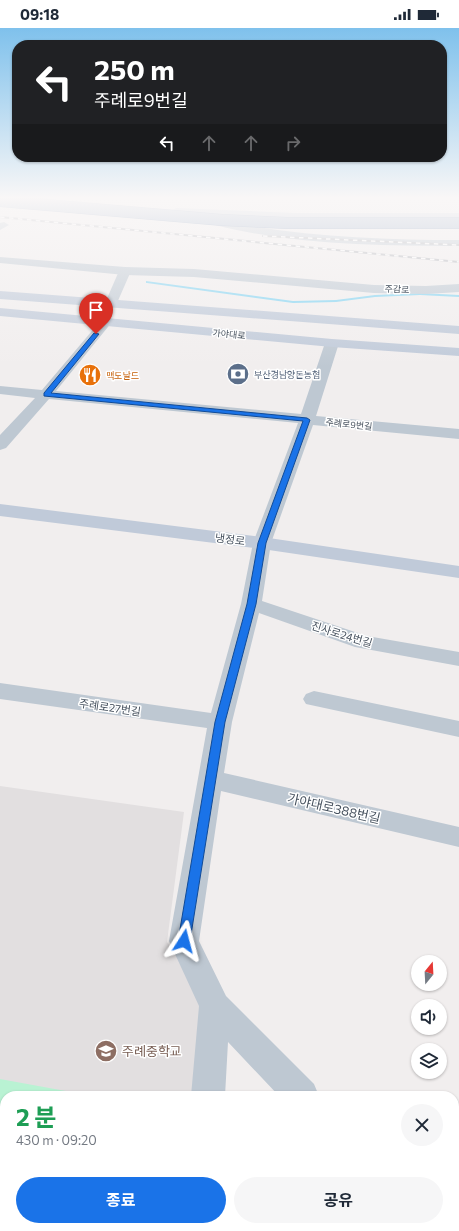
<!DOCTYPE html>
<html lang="ko">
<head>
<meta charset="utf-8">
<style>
  body { margin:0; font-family:Commissioner,"Noto Sans KR",sans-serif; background:#f6f6f7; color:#1f2937; height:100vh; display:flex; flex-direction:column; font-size:15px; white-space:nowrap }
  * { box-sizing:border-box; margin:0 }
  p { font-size:13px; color:#747a83 }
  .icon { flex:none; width:22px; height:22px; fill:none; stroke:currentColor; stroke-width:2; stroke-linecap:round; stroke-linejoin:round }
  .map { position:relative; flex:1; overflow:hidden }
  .panel { position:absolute; left:0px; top:1063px; width:459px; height:140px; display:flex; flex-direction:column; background:#fff; border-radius:16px 16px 0 0; box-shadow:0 1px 3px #0004 }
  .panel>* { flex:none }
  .hud { position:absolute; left:12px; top:12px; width:435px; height:122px; border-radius:16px; box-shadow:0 1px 3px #0004; background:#202124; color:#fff; overflow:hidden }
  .needle { width:26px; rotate:18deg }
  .tools { position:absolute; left:411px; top:927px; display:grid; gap:8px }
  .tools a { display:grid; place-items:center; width:36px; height:36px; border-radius:50%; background:#fff; box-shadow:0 1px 3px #0004; font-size:20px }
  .pin { position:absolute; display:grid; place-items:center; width:34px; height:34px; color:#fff; margin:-41px -17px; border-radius:50% 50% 50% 0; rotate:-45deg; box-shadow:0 0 4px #0007 }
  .pin .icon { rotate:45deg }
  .me { position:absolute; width:44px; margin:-22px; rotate:9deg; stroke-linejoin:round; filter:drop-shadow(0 0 3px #0008) }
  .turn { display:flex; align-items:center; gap:14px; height:84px; padding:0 16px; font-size:18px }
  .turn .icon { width:52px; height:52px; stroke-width:2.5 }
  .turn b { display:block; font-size:28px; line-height:34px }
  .lanes { display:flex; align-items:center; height:38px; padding:0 16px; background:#0003; justify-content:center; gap:20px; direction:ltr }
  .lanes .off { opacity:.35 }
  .round { display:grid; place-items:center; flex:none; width:42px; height:42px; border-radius:21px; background:#f6f6f7 }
  .headline { display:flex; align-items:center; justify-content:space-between; height:68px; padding:0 16px }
  h1 { font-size:24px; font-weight:700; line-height:30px; color:#1e9e55 }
  .cta { display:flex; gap:8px; margin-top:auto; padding:8px 16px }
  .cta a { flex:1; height:46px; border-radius:24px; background:#1a73e8; color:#fff; font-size:16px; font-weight:700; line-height:46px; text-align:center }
  .cta a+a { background:#f6f6f7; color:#1f2937 }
  .status { display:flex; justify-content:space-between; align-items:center; height:28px; padding:0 20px; background:#fff; direction:ltr }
  .status svg { height:11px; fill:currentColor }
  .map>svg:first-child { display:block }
  .education { fill:#e2dfe0 }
  .green { fill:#b9f2d3 }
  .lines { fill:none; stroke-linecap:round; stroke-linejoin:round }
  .stream { fill:#83d4f2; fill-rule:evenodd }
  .minor { fill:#bec8d2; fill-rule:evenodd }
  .tertiary { fill:#bec8d2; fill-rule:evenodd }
  .secondary { fill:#c0cad9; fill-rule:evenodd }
  .rail-casing { stroke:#b0b3b9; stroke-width:2 }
  .rail { stroke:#fff; stroke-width:1.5; stroke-dasharray:4.5; stroke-linecap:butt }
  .trunk-bridge-casing { stroke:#6e88ad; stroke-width:12; stroke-linecap:butt }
  .trunk-bridge { stroke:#97acc8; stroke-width:11 }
  .route { fill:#1a73e8; stroke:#114b97 }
  .labels { text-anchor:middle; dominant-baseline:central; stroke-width:3; stroke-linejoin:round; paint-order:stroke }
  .far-street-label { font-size:9px; fill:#45505d; stroke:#fff }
  .far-service-label { font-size:9px; fill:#4e5e75; stroke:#fff; text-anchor:start }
  .far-food-label { font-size:9px; fill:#c56008; stroke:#fff; text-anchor:start }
  .street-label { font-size:11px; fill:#45505d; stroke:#fff }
  .near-street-label { font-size:13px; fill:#45505d; stroke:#fff }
  .near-education-label { font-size:13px; fill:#785e54; stroke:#fff; text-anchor:start }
</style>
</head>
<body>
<div class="status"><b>09:18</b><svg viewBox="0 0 49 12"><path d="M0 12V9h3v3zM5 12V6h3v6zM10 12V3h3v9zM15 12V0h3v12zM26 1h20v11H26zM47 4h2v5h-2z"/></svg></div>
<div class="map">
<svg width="459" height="1203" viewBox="0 0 459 1203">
  <rect width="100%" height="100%" fill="#f1eeee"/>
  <path class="education" d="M0,758L184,784L167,914L215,978L208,1068H5V1198H198L197,1203H0Z"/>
  <path class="green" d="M0,1051L82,1066V1068H5V1198H49L48,1203H0Z"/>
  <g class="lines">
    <path class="stream" d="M146,253L293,273L336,272L375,267L420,265L459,267V269L420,267L375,269L336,274L293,275L147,255H146Z"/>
    <g class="minor">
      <path d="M218,192C298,208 378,212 459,212V218C378,218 294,217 215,197L213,195Z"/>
      <path d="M4,194L9,197L0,202V195Z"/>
      <path d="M125,240L131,243L117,275L111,279L107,278L105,275L119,243Z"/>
      <path d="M106,290L112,294L56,363L301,386L325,315L327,312H337L339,315L316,388L459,401V411L313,397L271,515L262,573L367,608L459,624V638L355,619L259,585L232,694L224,745L459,799V819L221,763L199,913L226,968L314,1056L319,1068H279L228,1014L225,1068H191L199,978L169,913L207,700L0,671V655L211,685L241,576L253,515L298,395L49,371L6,420L0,422V407L35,370L0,366V358L42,362L102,291Z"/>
      <path d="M314,663L459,693V709L306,676L303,671L306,666Z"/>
      <path d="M459,1156V1198L454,1200L448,1198H454V1158Z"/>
      <path d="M179,1198H217L216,1203H178Z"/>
      <path d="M407,1198H448L450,1203H409Z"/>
    </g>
    <path class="tertiary" d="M0,229L125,239L194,241L374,257L426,258L459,256V264L426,266L374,265L194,249L125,247L0,235Z"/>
    <g class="secondary">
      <path d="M176,180L295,185H459V191H295L172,185L171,183Z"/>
      <path d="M0,263L459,298V306L0,271Z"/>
      <path d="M0,280L332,311L459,320V328L332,319L0,288Z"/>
      <path d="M0,476L262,509L459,538V550L262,521L0,488Z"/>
    </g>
    <g class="rail-casing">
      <g id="rail">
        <path d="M0,189L459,234"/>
        <path d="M263,208L459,217"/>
      </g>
    </g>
    <use href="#rail" class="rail"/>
    <g class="trunk-bridge-casing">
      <path id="trunk-bridge" d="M0,173L222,192L287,195H459"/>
    </g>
    <use href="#trunk-bridge" class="trunk-bridge"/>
  </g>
  <linearGradient id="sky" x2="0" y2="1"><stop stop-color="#7fc1ec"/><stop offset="0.5" stop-color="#f9f7f7"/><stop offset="1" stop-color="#f9f7f7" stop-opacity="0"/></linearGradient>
  <rect width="459" height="339" fill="url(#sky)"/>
  <path class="route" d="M94,305L99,306L51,365L307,390L310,392L266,515L256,576L225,694L190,913L188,917L184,918L179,917L178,913L215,694L247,576L258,515L303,393L44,368V365Z"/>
  <defs>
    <g id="bank-disc" transform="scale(1.15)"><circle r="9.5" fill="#5c6f8a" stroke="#fff"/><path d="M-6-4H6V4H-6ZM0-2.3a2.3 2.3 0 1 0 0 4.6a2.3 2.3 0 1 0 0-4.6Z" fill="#fff"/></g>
    <g id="restaurant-disc" transform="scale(1.15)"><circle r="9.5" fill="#e8710a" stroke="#fff"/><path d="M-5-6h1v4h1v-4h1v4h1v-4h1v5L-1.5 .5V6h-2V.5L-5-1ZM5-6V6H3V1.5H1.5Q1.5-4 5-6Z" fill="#fff"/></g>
    <g id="school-disc" transform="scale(1.15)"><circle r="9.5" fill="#8d6e63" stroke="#fff"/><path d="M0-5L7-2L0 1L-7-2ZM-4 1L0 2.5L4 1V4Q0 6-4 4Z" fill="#fff"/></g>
  </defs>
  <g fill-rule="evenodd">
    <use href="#bank-disc" x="238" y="346"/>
    <use href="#restaurant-disc" x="90" y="347"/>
    <use href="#school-disc" x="106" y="1023"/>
  </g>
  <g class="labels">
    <g class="far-street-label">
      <text transform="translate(397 261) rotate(2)">주감로</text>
      <text transform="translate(229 306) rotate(5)">가야대로</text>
      <text transform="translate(349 396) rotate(6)">주례로9번길</text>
    </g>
    <g class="far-service-label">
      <text x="254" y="346">부산경남양돈농협</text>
    </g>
    <g class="far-food-label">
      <text x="106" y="347">맥도날드</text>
    </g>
    <g class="street-label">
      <text transform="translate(230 511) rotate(7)">냉정로</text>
      <text transform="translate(342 606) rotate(17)">진사로24번길</text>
      <text transform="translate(110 679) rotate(8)">주례로27번길</text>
    </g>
    <g class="near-street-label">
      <text transform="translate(334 780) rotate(13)">가야대로388번길</text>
    </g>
    <g class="near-education-label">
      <text x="122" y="1023">주례중학교</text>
    </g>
  </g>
</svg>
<div class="tools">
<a><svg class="needle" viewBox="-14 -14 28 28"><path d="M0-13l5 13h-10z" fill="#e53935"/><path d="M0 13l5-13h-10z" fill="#747a83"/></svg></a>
<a><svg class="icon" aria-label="sound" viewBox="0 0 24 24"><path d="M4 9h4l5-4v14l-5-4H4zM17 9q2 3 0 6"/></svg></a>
<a><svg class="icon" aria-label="layers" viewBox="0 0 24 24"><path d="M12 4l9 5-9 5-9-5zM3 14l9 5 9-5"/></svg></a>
</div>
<div class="pin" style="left:96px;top:306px;background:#d93025"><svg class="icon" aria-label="arrive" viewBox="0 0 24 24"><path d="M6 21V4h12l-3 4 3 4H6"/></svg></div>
<svg class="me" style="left:184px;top:913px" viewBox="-20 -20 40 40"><path d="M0-17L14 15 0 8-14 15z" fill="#1a73e8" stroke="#fff" stroke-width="4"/></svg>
<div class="hud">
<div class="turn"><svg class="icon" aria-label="left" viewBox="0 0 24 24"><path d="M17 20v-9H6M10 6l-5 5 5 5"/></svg><div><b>250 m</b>주례로9번길</div></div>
<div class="lanes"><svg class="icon" aria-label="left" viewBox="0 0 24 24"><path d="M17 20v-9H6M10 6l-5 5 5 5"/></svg><svg class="icon off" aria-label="ahead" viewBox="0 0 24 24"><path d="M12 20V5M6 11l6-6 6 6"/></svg><svg class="icon off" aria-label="ahead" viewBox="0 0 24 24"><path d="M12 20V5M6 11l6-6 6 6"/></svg><svg class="icon off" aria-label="right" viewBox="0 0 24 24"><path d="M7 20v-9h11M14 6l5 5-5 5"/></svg></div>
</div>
<section class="panel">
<div class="headline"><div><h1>2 분</h1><p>430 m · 09:20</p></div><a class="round"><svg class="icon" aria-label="close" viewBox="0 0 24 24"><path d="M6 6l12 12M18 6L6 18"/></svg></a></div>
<div class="cta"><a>종료</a><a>공유</a></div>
</section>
</div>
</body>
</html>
